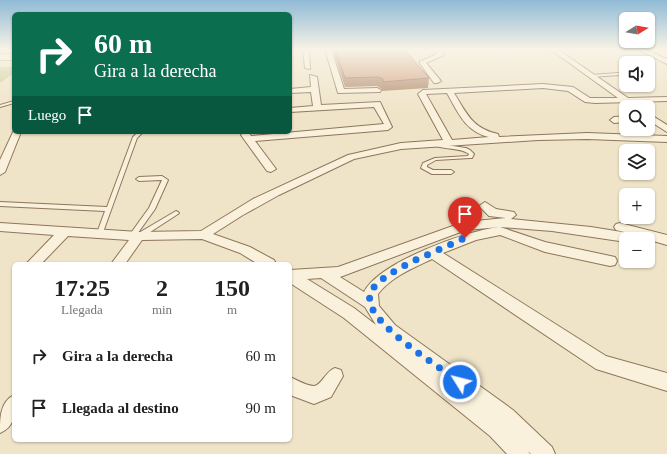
<!DOCTYPE html>
<html lang="es">
<head>
<meta charset="utf-8">
<style>
  body { margin:0; font-family:"Times New Roman",serif; background:#f2f2f2; color:#222; height:100vh; display:flex; flex-direction:column; font-size:15px; white-space:nowrap }
  * { box-sizing:border-box; margin:0 }
  p { font-size:13px; color:#767676 }
  .icon { flex:none; width:22px; height:22px; fill:none; stroke:currentColor; stroke-width:2; stroke-linecap:round; stroke-linejoin:round }
  .map { position:relative; flex:1; overflow:hidden }
  .panel { position:absolute; left:12px; top:262px; width:280px; height:180px; display:flex; flex-direction:column; background:#fff; border-radius:6px; box-shadow:0 1px 3px #0004 }
  .panel>* { flex:none }
  .hud { position:absolute; left:12px; top:12px; width:280px; height:122px; border-radius:6px; box-shadow:0 1px 3px #0004; background:#0b6e4f; color:#fff; overflow:hidden }
  .needle { width:26px; rotate:79deg }
  .fabs { position:absolute; left:619px; top:12px; display:grid; gap:8px }
  .fabs a { display:grid; place-items:center; width:36px; height:36px; border-radius:6px; background:#fff; box-shadow:0 1px 3px #0004; font-size:20px }
  .pin { position:absolute; display:grid; place-items:center; width:34px; height:34px; color:#fff; margin:-41px -17px; border-radius:50% 50% 50% 0; rotate:-45deg; box-shadow:0 0 4px #0007 }
  .pin .icon { rotate:45deg }
  .me { position:absolute; width:44px; margin:-22px; rotate:306deg; stroke-linejoin:round; filter:drop-shadow(0 0 3px #0008) }
  .turn { display:flex; align-items:center; gap:14px; height:84px; padding:0 16px; font-size:18px }
  .turn .icon { width:52px; height:52px; stroke-width:2.5 }
  .turn b { display:block; font-size:28px; line-height:34px }
  .then { display:flex; align-items:center; height:38px; padding:0 16px; background:#0003; gap:8px; font-size:15px }
  .eta { display:flex; justify-content:space-evenly; align-items:center; height:68px; text-align:center }
  .eta b { font-size:24px; font-weight:700; line-height:28px }
  ul { padding:0; list-style:none }
  li { display:flex; align-items:center; gap:12px; height:52px; padding:0 16px }
  li div { flex:1 }
  li b { display:block; font-size:15px }
  li em { font-style:normal }
  .map>svg:first-child { display:block }
  .green { fill:#c9cf9b }
  .lines { fill:none; stroke-linecap:round; stroke-linejoin:round }
  .lane-casing { stroke:#8d765c; stroke-width:2 }
  .street-casing { stroke:#8d765c; stroke-width:2 }
  .secondary-casing { stroke:#6f573f; stroke-width:1 }
  .lane { fill:#faf1dc; fill-rule:evenodd }
  .street { fill:#faf1dc; fill-rule:evenodd }
  .secondary { fill:#faf1dc; fill-rule:evenodd }
  .wall { fill:#b2896c }
  .building { fill:#cf9f7d; stroke:#916f58 }
  .route { stroke:#1a73e8; stroke-width:7; stroke-dasharray:0 12.6 }
</style>
</head>
<body>
<div class="map">
<svg width="667" height="454" viewBox="0 0 667 454">
  <rect width="100%" height="100%" fill="#f0e4c8"/>
  <path class="green" d="M0,67H14V73L0,83Z"/>
  <g class="lines">
    <g class="lane-casing">
      <g id="lane">
        <path d="M618,73L626,76V78L618,75L592,77L590,76L592,75Z"/>
        <path d="M14,101V103L0,107V105Z"/>
        <path d="M138,132H143L137,138L102,235H98L97,233L105,211L0,206V202L107,207L133,137Z"/>
        <path d="M433,143L466,148L470,150L474,154L472,158H470L436,160L427,165V167L433,170H451L454,172L451,174H432L421,168L423,163L435,158L468,156L469,154C459,147 445,150 433,145Z"/>
        <path d="M162,176L168,180L155,209L135,237H131L130,235L131,233L149,208L162,180H161L139,181L136,179L139,177Z"/>
        <path d="M176,211L178,212L179,213L178,214L141,238H137L136,236L137,234Z"/>
      </g>
    </g>
    <g class="street-casing">
      <g id="street">
        <path d="M303,49H309L310,69L305,68Z"/>
        <path d="M325,49H331L344,89L377,88L381,90L380,92L338,93Z"/>
        <path d="M433,49H439L444,55L426,63L441,81L437,83H434L419,62L437,54Z"/>
        <path d="M550,49H557L628,98L667,97V101L595,103L585,102L568,91L543,88L454,93C467,114 472,128 498,134L499,137L587,133L667,136V142L587,139L538,140L401,149L354,159L279,195L243,215L213,234L250,247L274,260L276,264H258L240,253L202,239L142,240L125,264H111L129,240L68,236L41,264H26L54,235L0,231V223L139,232L201,231L253,199L348,155L401,143L443,140L418,94L423,90L543,84L573,87L590,98H618ZM447,93C458,113 466,132 489,137L452,140L426,94Z"/>
        <path d="M637,49H644L667,59V64Z"/>
        <path d="M310,75L317,77L321,105L380,102L392,127L388,130L255,141L276,169L271,172L267,171L241,135L243,133H249L251,136L384,124L374,107L290,112V108L313,106L311,92L290,93V89L311,87Z"/>
        <path d="M648,113L667,125V132L648,120Z"/>
        <path d="M626,116V122L614,123L610,120L614,117Z"/>
        <path d="M14,130V132H21L5,172L0,175V160Z"/>
        <path d="M485,202L496,209L514,212L516,215L511,219L591,227L628,233L616,230L614,227L616,224L620,223L667,235V245L636,236L638,239H626V242L552,231L500,227L545,242L615,257L617,261L615,265L610,266L545,252L500,235L476,240L443,253L606,356L667,373V391L596,369L432,259C413,268 391,277 378,294L379,306L395,325L513,410L552,447L555,454H531L528,451L530,454H507L490,436L344,318L290,283V270L338,267L464,222L506,218L489,216L479,206ZM500,227C468,230 379,262 364,292L340,277L466,230ZM321,278L365,307L376,325L354,308L307,279Z"/>
        <path d="M335,368L341,370L343,376L331,397L314,404L290,395V377C297,380 307,386 314,386C321,386 326,371 335,368Z"/>
        <path d="M14,395C14,411 17,426 0,433C0,418 0,402 14,395Z"/>
      </g>
    </g>
    <g class="secondary-casing">
      <rect id="secondary" x="0" y="54" width="14" height="6"/>
    </g>
    <use href="#lane" class="lane"/>
    <use href="#street" class="street"/>
    <use href="#secondary" class="secondary"/>
  </g>
  <path class="wall" d="M332,49H404L429,78L428,88L382,91V89L377,86L345,87Z"/>
  <path class="building" d="M335,49H404L429,78L383,82V79L378,77L345,78Z"/>
  <linearGradient id="sky" x2="0" y2="1"><stop stop-color="#8fbad6"/><stop offset="0.44" stop-color="#f8f3e6"/><stop offset="1" stop-color="#f8f3e6" stop-opacity="0"/></linearGradient>
  <rect width="667" height="112" fill="url(#sky)"/>
  <g class="lines">
    <path class="route" d="M460,382C438,366 377,329 370,303C369,299 370,294 371,290L386,276L411,262L465,238"/>
  </g>
</svg>
<div class="fabs">
<a><svg class="needle" viewBox="-14 -14 28 28"><path d="M0-13l5 13h-10z" fill="#e53935"/><path d="M0 13l5-13h-10z" fill="#767676"/></svg></a>
<a><svg class="icon" aria-label="sound" viewBox="0 0 24 24"><path d="M4 9h4l5-4v14l-5-4H4zM17 9q2 3 0 6"/></svg></a>
<a><svg class="icon" aria-label="search" viewBox="0 0 24 24"><circle cx="10" cy="10" r="6"/><path d="M15 15l6 6"/></svg></a>
<a><svg class="icon" aria-label="layers" viewBox="0 0 24 24"><path d="M12 4l9 5-9 5-9-5zM3 14l9 5 9-5"/></svg></a>
<a>+</a>
<a>−</a>
</div>
<div class="pin" style="left:465px;top:238px;background:#d93025"><svg class="icon" aria-label="arrive" viewBox="0 0 24 24"><path d="M6 21V4h12l-3 4 3 4H6"/></svg></div>
<svg class="me" style="left:460px;top:382px" viewBox="-20 -20 40 40"><circle r="17" fill="#1a73e8" stroke="#fff" stroke-width="3"/><path d="M0-11L8 9 0 5-8 9z" fill="#fff"/></svg>
<div class="hud">
<div class="turn"><svg class="icon" aria-label="right" viewBox="0 0 24 24"><path d="M7 20v-9h11M14 6l5 5-5 5"/></svg><div><b>60 m</b>Gira a la derecha</div></div>
<div class="then">Luego<svg class="icon" aria-label="arrive" viewBox="0 0 24 24"><path d="M6 21V4h12l-3 4 3 4H6"/></svg></div>
</div>
<section class="panel">
<div class="eta">
<div><b>17:25</b><p>Llegada</p></div>
<div><b>2</b><p>min</p></div>
<div><b>150</b><p>m</p></div>
</div>
<ul>
<li><svg class="icon" aria-label="right" viewBox="0 0 24 24"><path d="M7 20v-9h11M14 6l5 5-5 5"/></svg><div><b>Gira a la derecha</b></div><em>60 m</em></li>
<li><svg class="icon" aria-label="arrive" viewBox="0 0 24 24"><path d="M6 21V4h12l-3 4 3 4H6"/></svg><div><b>Llegada al destino</b></div><em>90 m</em></li>
</ul>
</section>
</div>
</body>
</html>
